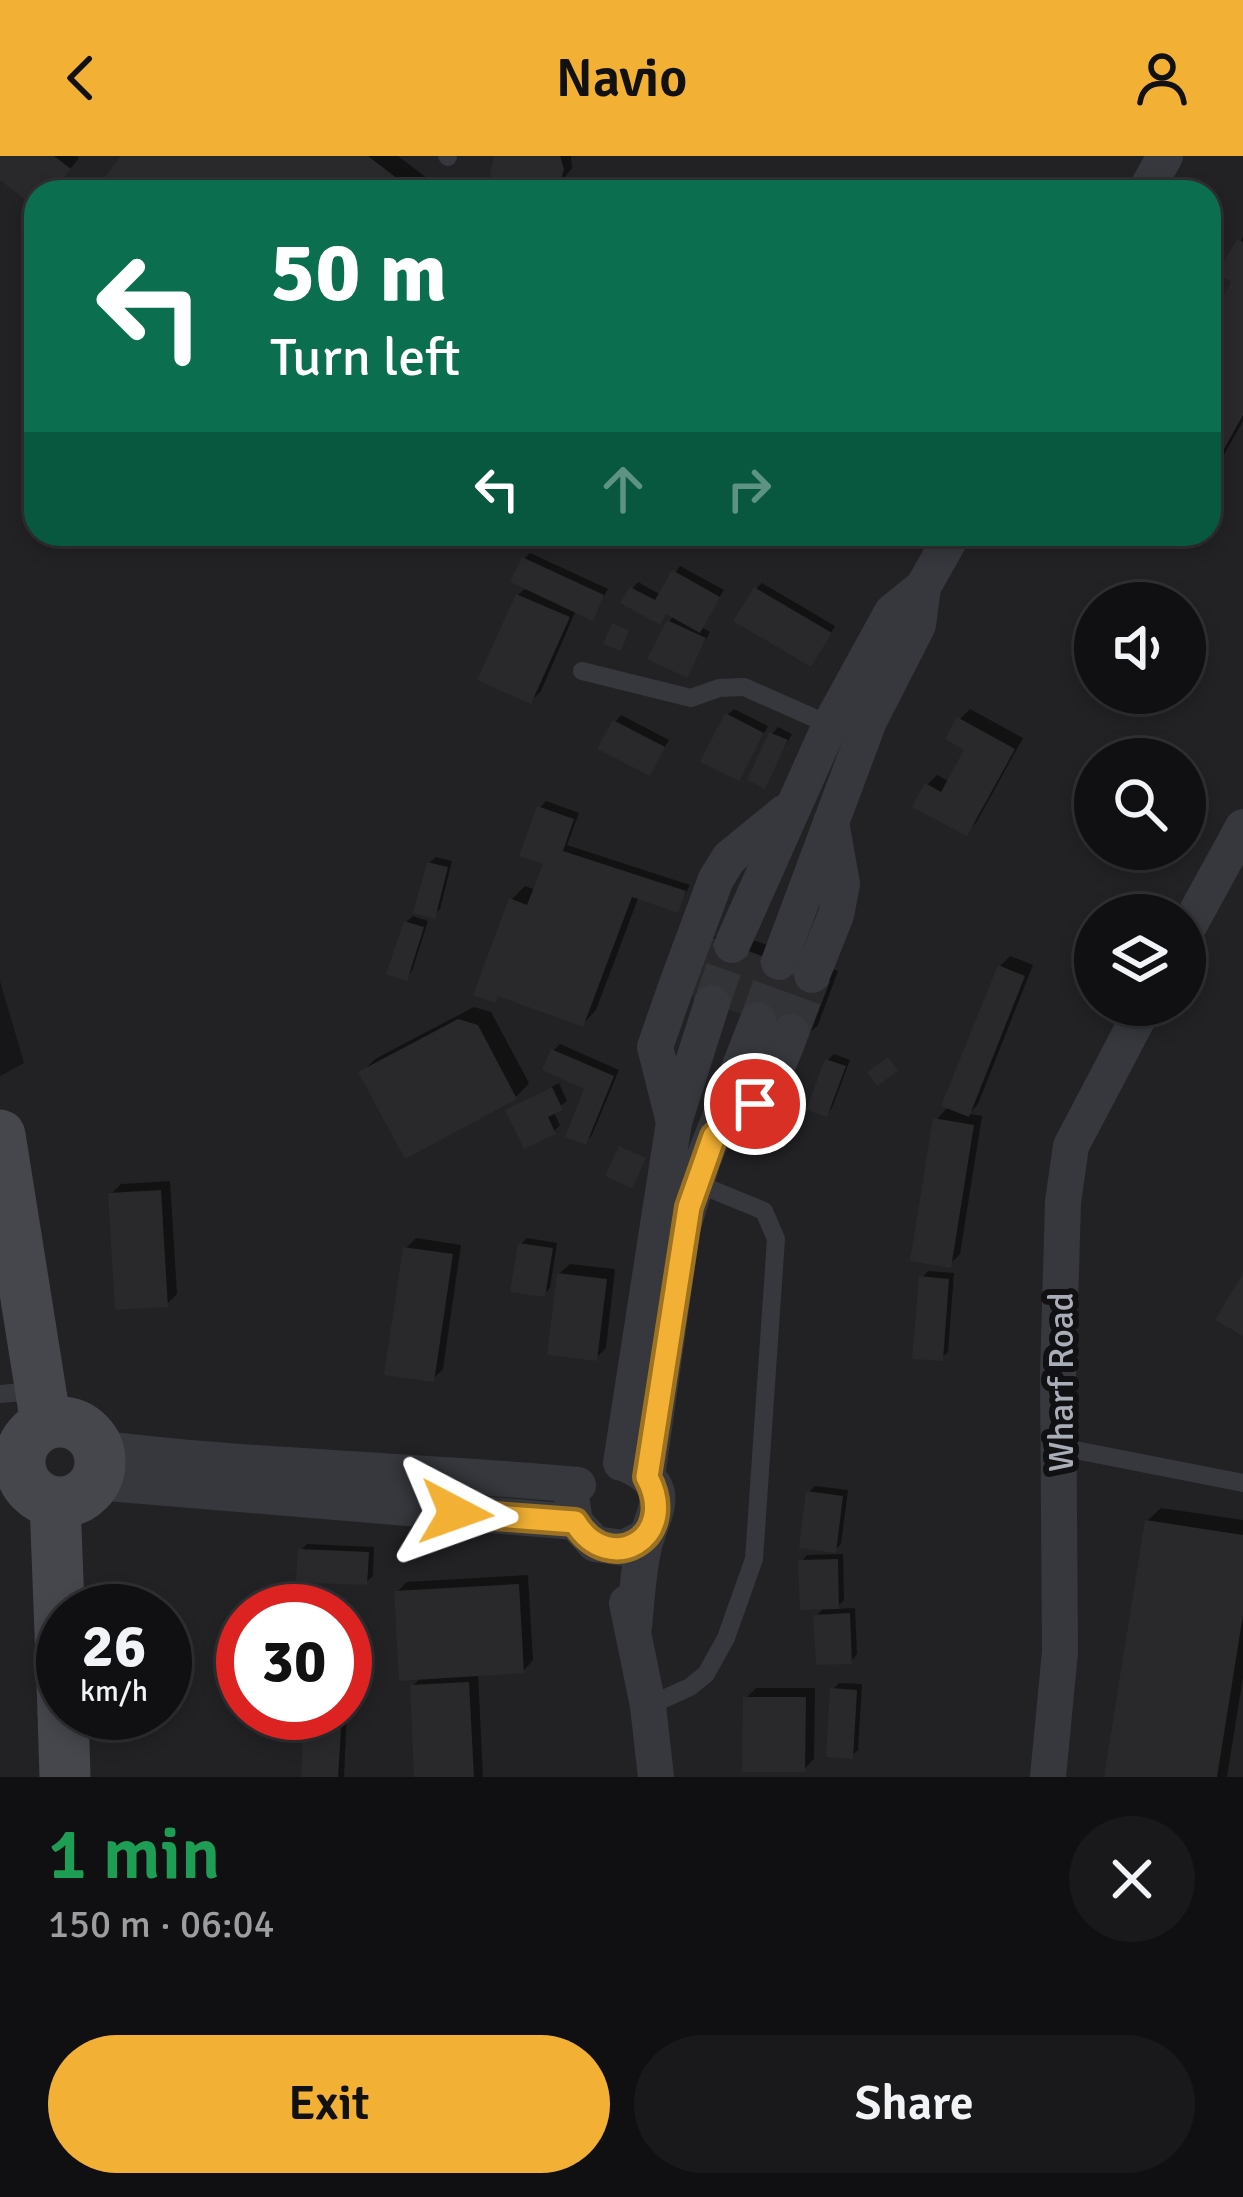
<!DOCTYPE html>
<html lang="en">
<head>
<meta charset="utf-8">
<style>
  body { margin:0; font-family:Signika,sans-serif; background:#19191b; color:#f1f3f6; height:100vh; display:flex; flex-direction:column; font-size:45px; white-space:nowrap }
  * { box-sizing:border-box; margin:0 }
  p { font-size:39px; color:#9c9d9f }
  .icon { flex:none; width:66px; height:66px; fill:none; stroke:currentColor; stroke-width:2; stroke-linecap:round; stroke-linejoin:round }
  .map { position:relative; height:1621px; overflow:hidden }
  .side { display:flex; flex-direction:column; background:#101012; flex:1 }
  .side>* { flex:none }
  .guide { position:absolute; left:24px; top:24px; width:1197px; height:366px; border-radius:36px; box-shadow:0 6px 18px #0003,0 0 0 3px #303032; background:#0b6e4f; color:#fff; overflow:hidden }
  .fabs { position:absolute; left:1074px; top:426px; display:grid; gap:24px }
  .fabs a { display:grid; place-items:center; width:132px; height:132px; border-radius:50%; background:#101012; box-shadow:0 6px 18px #0003,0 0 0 3px #303032; font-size:60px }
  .speed { position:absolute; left:36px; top:1428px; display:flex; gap:24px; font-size:60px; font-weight:700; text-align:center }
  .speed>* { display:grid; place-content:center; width:156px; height:156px; border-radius:50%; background:#101012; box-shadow:0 6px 18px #0003,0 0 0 3px #303032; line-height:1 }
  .speed small { font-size:30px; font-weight:400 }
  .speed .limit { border:18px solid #d22; background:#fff; color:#111 }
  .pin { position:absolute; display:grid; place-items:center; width:102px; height:102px; color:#fff; margin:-51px; border:6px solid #fff; border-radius:50%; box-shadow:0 3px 12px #0007 }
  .me { position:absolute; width:132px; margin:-66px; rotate:94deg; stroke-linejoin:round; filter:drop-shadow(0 0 9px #0008) }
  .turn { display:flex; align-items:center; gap:42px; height:252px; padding:0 48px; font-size:54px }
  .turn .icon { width:156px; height:156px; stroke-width:2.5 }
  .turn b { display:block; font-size:84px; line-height:102px }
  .lanes { display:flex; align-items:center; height:114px; padding:0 48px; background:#0003; justify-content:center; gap:60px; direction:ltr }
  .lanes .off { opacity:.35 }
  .round { display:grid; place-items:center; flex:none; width:126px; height:126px; border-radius:63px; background:#19191b }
  .headline { display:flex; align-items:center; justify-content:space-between; height:204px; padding:0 48px }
  h1 { font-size:72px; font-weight:600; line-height:90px; color:#1e9e55 }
  .cta { display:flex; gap:24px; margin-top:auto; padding:24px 48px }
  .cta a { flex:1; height:138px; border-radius:72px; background:#f2b134; color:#111; font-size:48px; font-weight:600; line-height:138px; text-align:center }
  .cta a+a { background:#19191b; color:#f1f3f6 }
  header { display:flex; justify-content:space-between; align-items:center; height:156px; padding:0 48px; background:#f2b134; color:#111; font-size:54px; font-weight:600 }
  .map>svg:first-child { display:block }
  .built { fill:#222225; fill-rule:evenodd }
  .shadow { fill:#0007 }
  .building { fill:#29292c }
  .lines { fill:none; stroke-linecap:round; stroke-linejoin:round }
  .street-tunnel { stroke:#333438; stroke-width:36; stroke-dasharray:36 18; stroke-linecap:butt }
  .lane { stroke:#37383d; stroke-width:18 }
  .street { stroke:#37383d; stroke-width:36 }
  .secondary { stroke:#45474d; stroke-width:51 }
  .route-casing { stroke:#9d7322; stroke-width:30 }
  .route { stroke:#f2b134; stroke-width:21 }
  .labels { text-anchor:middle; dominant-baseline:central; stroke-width:12; stroke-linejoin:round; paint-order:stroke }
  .street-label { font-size:36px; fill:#a8adb8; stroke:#111113 }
</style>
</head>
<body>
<header><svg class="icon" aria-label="back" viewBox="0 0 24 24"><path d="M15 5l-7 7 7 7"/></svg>Navio<svg class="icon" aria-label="person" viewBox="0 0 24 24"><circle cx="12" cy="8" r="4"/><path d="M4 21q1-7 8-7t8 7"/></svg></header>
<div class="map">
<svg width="1243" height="1621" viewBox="0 0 1243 1621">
  <rect width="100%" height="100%" fill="#161618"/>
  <path class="built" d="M0,0H1243V1621H0V920L24,907L0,825ZM36,36H1209V378H36ZM1095,447H1185V537H1095ZM1095,603H1185V693H1095ZM1095,759H1185V849H1095ZM63,1455H165V1557H63ZM243,1455H345V1557H243Z"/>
  <g class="shadow">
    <path d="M0,0H76L79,2L52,36H36V48L0,20Z"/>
    <path d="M125,0H398L440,32L436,36H105Z"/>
    <path d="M498,0H571L572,12L553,36H502Z"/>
    <path d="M1243,81V265L1209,325V172L1235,125L1224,119L1209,146V103L1224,112Z"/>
    <path d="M530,397L608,433L592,461L576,454L541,535L531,545L518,439L527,431L524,403Z"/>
    <path d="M680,410L724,434L701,471L710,476L686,518L669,465L675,459L668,455L660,465L632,433L638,426L661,439Z"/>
    <path d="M762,427L835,470L817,501L756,433Z"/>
    <path d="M734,553L768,570L739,622L727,559Z"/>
    <path d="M970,553L1023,582L976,667L966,677L927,629L937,619L950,626L969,592L960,563Z"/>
    <path d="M621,559L669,584L649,616L615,566Z"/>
    <path d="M778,571L792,578L764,629L772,578Z"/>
    <path d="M546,645L579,657L567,689L690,729L677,754L639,740L596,854L583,868L512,743L525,730L536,734L546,706L540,652Z"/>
    <path d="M436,701L452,705L440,753L434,759L429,707Z"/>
    <path d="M413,760L428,765L412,815L406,821V766Z"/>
    <path d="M723,773L838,815L818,869L807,879L713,783Z"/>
    <path d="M1010,800L1033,809L978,948L969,958L982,960L960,1098L950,1108L936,964L949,950L1000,810Z"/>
    <path d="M474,851L491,856L529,927L516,941L362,917L375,903Z"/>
    <path d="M560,888L619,914L592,979L586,986L588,931L554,894Z"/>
    <path d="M834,898L850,904L832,952L826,958L828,904Z"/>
    <path d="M559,927L567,945L553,955L560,969L554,975L509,954Z"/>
    <path d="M170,1025L177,1138L167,1148L111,1038L121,1028Z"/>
    <path d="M416,1082L461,1089L443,1213L433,1223L406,1092Z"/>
    <path d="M527,1082L557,1087L550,1132L544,1138L521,1088Z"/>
    <path d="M570,1108L615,1113L606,1192L596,1202L559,1118Z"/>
    <path d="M928,1115L954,1117L948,1196L941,1202L922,1122Z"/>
    <path d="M815,1330L848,1334L841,1388L835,1394L809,1336Z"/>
    <path d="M1161,1352L1243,1364V1521L1227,1621H1107L1147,1365Z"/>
    <path d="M307,1388L374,1391L373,1420L366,1426L301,1394Z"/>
    <path d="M843,1398L844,1444L835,1453L855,1452L857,1498L851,1505L816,1460L826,1450L801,1406L807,1399Z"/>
    <path d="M528,1419L533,1504L523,1515L478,1517L483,1621H417L413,1530L422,1520L397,1436L407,1426Z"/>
    <path d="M315,1450L316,1455H291L293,1452Z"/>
    <path d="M345,1510H349L344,1621H304L308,1557H345Z"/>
    <path d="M839,1527L862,1528L858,1594L851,1600L833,1533Z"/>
    <path d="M756,1532H815L814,1603L804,1613L746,1542Z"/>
  </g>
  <g class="building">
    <path d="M0,0H54L71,13L53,36H36V52L0,24Z"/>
    <path d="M121,0H368L415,36H100L95,33Z"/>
    <path d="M494,0H560L564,13L558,36H497L490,18Z"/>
    <path d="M1237,83L1243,86V259L1209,320V166L1231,126L1217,118Z"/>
    <path d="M522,401L604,439L593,465L510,426Z"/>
    <path d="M672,414L720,441L700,477L666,458L660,469L620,447L630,431L655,444Z"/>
    <path d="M754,431L832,477L811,511L733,465Z"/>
    <path d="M516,438L570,461L531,548L477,524Z"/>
    <path d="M667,464L706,482L687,522L647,503Z"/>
    <path d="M612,467L629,475L621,495L603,488Z"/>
    <path d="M725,557L764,577L739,625L700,606Z"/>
    <path d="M957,561L1015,593L967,680L912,651L925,627L941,636L964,594L945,583Z"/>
    <path d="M613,564L665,591L650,620L597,593Z"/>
    <path d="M769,576L788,584L765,633L747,624Z"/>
    <path d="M537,650L574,663L563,695L686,735L678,757L632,741L583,871L498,840L495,847L473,839L509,742L527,749L543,708L519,700Z"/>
    <path d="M427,706L448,711L435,763L413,757Z"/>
    <path d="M404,765L424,771L407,825L386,818Z"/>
    <path d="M710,781L830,825L808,883L689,839Z"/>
    <path d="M998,809L1025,820L969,961L941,950Z"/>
    <path d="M458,863L478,869L517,943L405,1003L358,916Z"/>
    <path d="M551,893L614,920L586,989L565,981L584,933L542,914Z"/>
    <path d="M888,901L898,915L877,930L867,916Z"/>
    <path d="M825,903L846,910L827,961L806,954Z"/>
    <path d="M552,931L563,954L548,961L556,978L524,993L505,954Z"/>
    <path d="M933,962L974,969L951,1112L910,1105Z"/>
    <path d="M619,990L646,1002L632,1032L605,1020Z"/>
    <path d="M161,1034L168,1151L115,1154L108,1037Z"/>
    <path d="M518,1087L553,1092L545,1141L510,1136Z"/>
    <path d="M403,1091L453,1098L434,1226L384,1219Z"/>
    <path d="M557,1117L607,1123L597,1205L547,1199Z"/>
    <path d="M1243,1117V1180L1215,1164Z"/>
    <path d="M919,1120L949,1123L943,1205L912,1203Z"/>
    <path d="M806,1335L843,1340L836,1397L799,1392Z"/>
    <path d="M1145,1364L1243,1379V1459L1217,1621H1104Z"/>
    <path d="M298,1393L369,1396L367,1429L296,1426Z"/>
    <path d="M838,1403L839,1453L800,1454L798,1404Z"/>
    <path d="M519,1428L524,1517L399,1525L394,1435Z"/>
    <path d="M850,1457L852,1508L816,1509L813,1459Z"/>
    <path d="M469,1526L474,1621H414L410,1529Z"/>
    <path d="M830,1532L857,1534L853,1603L826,1601Z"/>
    <path d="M743,1541H806L805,1616H742Z"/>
    <path d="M304,1557H342L338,1621H301Z"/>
  </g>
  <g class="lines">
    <g class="street-tunnel">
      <path d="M712,847L732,789"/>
      <path d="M758,864L779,806"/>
      <path d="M791,876L812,819"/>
    </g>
    <g class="lane">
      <path d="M447,0L448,1"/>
      <path d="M582,515L691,542L719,532L744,531L830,569"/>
      <path d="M0,1238L35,1235"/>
      <path d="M1060,1291L1243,1327"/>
      <path d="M648,1550L690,1531L706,1518L726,1482L754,1403L776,1083L764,1055L696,1027"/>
    </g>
    <g class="street">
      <path d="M1145,36L1165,0"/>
      <path d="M1185,777L1243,671"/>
      <path d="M732,789L830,569L892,456L923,431"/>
      <path d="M779,806L869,565L918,469L923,431L953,378"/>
      <path d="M812,819L836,759L842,728L831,666"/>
      <path d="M674,966L655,891L677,828L716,723L729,702L784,657"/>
      <path d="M717,978C761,944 772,929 791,876"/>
      <path d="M98,1292C257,1312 419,1314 578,1329"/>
      <path d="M621,1307L674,966L712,847"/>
      <path d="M630,1310C672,1331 656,1352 646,1383C638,1410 637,1442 634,1470"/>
      <path d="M647,1321L682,1074L702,1007L758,864"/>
      <path d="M95,1326L575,1366"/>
      <path d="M572,1347L575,1366L595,1388L624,1392L647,1380"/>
      <path d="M627,1447L648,1550L656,1621"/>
      <path d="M1048,1621L1060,1496L1058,1219L1063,1046L1071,990L1145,849"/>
    </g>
    <g class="secondary">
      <path d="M0,979L46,1268"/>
      <circle cx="60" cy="1306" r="40"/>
      <path d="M55,1346L63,1555"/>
      <path d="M63,1557L65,1621"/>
    </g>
  </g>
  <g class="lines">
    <g class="route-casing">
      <path id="route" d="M456,1357L575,1366C609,1422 680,1382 647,1321L689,1051L714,980L755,948"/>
    </g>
    <use href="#route" class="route"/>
  </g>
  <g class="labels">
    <g class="street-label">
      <text transform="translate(1061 1226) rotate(-90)">Wharf Road</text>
    </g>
  </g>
</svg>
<div class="fabs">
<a><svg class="icon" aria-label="sound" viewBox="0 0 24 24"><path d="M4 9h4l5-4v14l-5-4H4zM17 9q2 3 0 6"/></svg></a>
<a><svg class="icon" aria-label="search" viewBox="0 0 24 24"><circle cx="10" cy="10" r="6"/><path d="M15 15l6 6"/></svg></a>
<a><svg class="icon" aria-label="layers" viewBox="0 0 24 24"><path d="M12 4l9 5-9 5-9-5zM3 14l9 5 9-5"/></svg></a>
</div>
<div class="speed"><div>26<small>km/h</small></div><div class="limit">30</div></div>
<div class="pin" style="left:755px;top:948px;background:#d93025"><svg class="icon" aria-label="arrive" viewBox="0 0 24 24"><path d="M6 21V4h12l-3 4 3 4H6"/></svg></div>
<svg class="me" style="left:456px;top:1357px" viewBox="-20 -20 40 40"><path d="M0-17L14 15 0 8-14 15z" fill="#f2b134" stroke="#fff" stroke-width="4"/></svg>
<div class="guide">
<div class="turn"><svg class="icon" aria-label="left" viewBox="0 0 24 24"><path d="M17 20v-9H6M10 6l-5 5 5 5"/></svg><div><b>50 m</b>Turn left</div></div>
<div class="lanes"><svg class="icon" aria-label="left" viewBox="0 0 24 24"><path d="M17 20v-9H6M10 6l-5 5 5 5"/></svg><svg class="icon off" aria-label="ahead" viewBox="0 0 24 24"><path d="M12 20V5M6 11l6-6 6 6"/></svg><svg class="icon off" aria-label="right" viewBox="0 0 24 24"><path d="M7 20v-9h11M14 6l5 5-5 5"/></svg></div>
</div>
</div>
<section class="side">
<div class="headline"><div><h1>1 min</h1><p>150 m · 06:04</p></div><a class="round"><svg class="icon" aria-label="close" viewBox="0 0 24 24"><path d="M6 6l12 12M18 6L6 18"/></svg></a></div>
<div class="cta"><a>Exit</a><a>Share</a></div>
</section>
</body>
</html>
